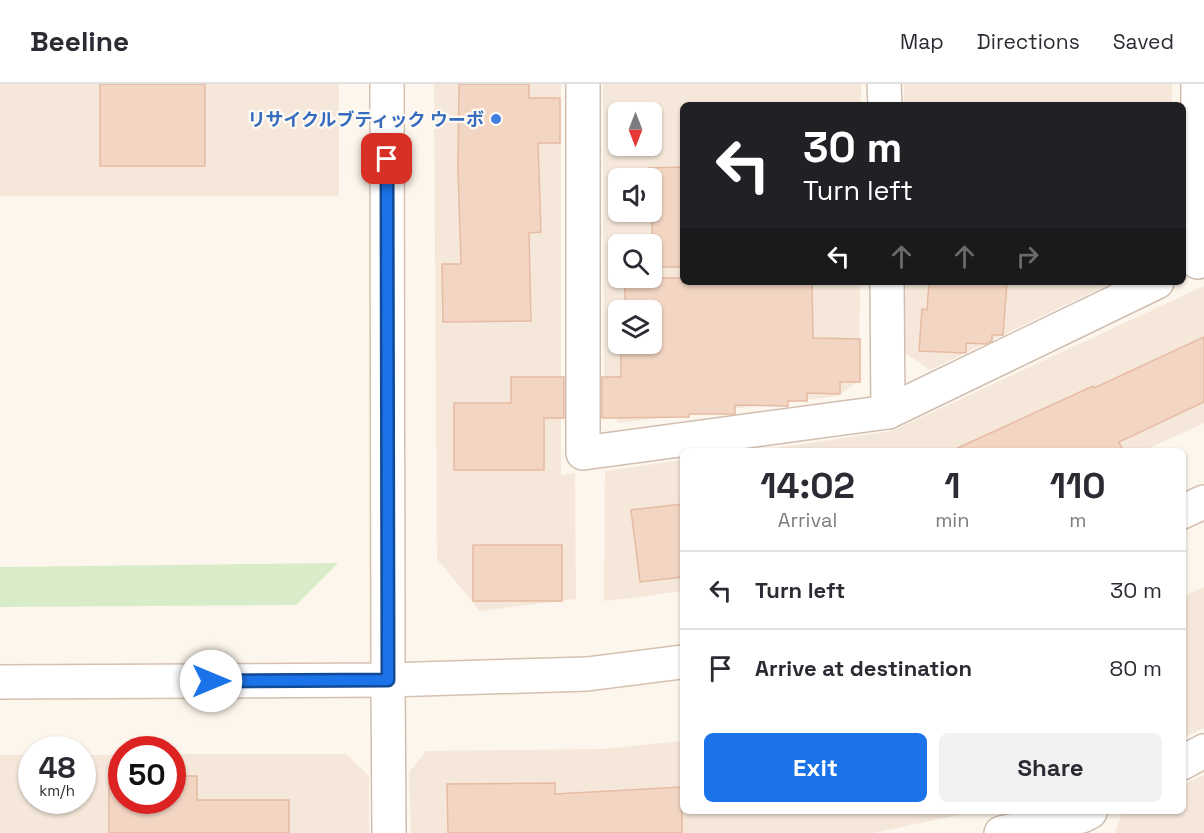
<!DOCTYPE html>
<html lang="en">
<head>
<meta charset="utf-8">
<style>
  body { margin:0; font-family:"Space Grotesk","Noto Sans JP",sans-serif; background:#f2f2f3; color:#2b2b33; height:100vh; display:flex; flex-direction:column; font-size:22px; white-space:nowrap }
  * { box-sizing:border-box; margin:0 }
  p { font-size:20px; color:#7c7c81 }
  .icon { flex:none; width:33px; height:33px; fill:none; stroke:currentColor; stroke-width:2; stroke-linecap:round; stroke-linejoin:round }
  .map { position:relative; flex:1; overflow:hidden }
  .details { position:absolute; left:680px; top:364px; width:506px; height:366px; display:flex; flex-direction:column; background:#fff; border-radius:9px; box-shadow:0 2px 4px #0004 }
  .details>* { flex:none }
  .hud { position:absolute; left:680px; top:18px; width:506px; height:183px; border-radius:9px; box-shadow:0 2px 4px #0004; background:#202124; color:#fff; overflow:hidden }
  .needle { width:39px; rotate:180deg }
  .tools { position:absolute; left:608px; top:18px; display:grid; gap:12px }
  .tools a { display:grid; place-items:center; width:54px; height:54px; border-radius:9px; background:#fff; box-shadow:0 2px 4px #0004; font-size:30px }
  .speed { position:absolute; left:18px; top:652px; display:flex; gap:12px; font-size:30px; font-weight:700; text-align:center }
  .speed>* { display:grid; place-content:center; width:78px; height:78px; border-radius:50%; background:#fff; box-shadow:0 2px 4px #0004; line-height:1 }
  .speed small { font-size:15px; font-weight:400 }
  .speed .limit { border:9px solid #d22; background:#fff; color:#111 }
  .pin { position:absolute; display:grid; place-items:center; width:51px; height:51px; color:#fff; margin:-26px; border-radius:12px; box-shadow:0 3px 9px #0006 }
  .me { position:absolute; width:66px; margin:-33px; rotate:90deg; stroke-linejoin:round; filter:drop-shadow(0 0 4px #0008) }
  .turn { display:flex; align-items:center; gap:21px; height:126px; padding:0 24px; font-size:27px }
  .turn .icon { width:78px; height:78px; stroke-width:2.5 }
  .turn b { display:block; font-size:42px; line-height:51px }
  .lanes { display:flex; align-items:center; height:57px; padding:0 24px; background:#0003; justify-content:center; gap:30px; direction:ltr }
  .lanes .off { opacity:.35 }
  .eta { display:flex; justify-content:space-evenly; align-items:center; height:102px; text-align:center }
  .eta b { font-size:36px; font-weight:700; line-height:42px }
  .cta { display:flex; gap:12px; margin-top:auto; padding:12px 24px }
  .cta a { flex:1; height:69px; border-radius:9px; background:#1a73e8; color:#fff; font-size:24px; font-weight:700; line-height:69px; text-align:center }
  .cta a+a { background:#f2f2f3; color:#2b2b33 }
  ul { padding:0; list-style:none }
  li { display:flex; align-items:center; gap:18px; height:78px; padding:0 24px; border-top:2px solid #e1e1e2 }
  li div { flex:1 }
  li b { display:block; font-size:22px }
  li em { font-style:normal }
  header { display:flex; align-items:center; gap:36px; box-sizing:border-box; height:84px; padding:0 30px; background:#fff; border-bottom:2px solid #e1e1e2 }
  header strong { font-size:28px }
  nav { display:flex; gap:33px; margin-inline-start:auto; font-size:21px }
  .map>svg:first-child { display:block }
  .residential { fill:#f5e8da; fill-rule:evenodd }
  .green { fill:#d8ecc9 }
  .building { fill:#f3d5c3; stroke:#e6bba3; stroke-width:1.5 }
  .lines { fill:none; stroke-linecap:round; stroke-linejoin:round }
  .street-casing { stroke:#d1beb0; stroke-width:36 }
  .secondary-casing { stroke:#d6c0b0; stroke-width:36 }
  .street { stroke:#fff; stroke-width:33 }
  .secondary { stroke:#fff; stroke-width:33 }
  .route-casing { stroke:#114b97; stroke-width:15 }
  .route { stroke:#1a73e8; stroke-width:10 }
  .shop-dot { fill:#3f7fe0; stroke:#fffaf3; stroke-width:2 }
  .labels { text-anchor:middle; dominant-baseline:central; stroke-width:4.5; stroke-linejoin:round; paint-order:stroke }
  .shop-label { font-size:18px; font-weight:bold; fill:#366cbe; stroke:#fffaf3; text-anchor:end }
</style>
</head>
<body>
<header>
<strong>Beeline</strong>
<nav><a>Map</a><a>Directions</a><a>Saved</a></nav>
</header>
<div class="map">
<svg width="1204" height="749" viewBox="0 0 1204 749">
  <rect width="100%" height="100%" fill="#fdf6ec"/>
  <g class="residential">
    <rect x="0" y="0" width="339" height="112"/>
    <path d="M434,0H561V391L575,389L576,515L480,527L437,475Z"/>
    <path d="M603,0H861V21H682V198H860L859,296L838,312L619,339L604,323ZM618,28H651V62H618ZM618,94H651V128H618ZM618,160H651V194H618ZM618,226H651V260H618Z"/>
    <rect x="904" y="0" width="268" height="21"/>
    <path d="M904,198H1113L930,286L904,268Z"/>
    <path d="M1204,202V339L1143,367L746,368L892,347Z"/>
    <path d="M682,376V507L640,513L604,517L605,387Z"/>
    <path d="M1204,503V644L1182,654V513Z"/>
    <path d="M682,657V728H972L873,749H411L409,688L426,667L604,665Z"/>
    <path d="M173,670H346L369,692V749H0V671H31L32,717H82L83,671H121L122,717H172Z"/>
    <path d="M1204,691V749H1115L1122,729L1125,728H1182V701Z"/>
  </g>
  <path class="green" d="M338,479L296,521L0,523V483Z"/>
  <g class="building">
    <rect x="100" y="0" width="105" height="82"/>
    <path d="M459,0H529V14H560V59H538L541,148L529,149L531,237L443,238L442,180H461L458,85Z"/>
    <path d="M682,83V183H653L651,94H650L649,84Z"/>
    <path d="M625,194H682V198H812L813,254L860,255V298H840V310L807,309V317H788V322L735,321V330H689V333L602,334V293H621V266H625V260H651V226H625Z"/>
    <path d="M929,198H1007L1003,251H992V257L985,260L966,259V269L919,267L922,225L927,226Z"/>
    <path d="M1204,253V318L1119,358L1124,368H949L1093,302L1094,304Z"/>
    <path d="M511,293H564V334H544V386H454V319H511Z"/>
    <path d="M682,420V493L640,498L631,426Z"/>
    <rect x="473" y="461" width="89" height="56"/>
    <path d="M109,692H122V717H172V692H197V716H289V749H109Z"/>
    <path d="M555,699V710L682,703V749H448L447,700Z"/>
  </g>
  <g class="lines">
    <g class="street-casing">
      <g id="street">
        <path d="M583,0V369L888,328L1157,198"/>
        <path d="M884,0L885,21"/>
        <path d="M1198,0V178"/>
        <path d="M887,198L888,328"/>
        <path d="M388,596L389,749"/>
        <path d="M1182,679L1204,667"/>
        <path d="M1001,749L1082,732L1090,728"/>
      </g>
    </g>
    <g class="secondary-casing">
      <g id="secondary">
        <path d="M387,0L388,596"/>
        <path d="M1182,428L1204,418"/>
        <path d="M0,598L388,596L587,590L682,578"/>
      </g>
    </g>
    <use href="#street" class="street"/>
    <use href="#secondary" class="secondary"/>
  </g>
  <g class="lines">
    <g class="route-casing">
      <path id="route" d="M211,597L388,596L387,75"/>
    </g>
    <use href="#route" class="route"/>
  </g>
  <circle class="shop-dot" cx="496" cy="35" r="6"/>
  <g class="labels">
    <g class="shop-label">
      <text x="484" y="35">リサイクルブティック ウーボ</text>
    </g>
  </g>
</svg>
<div class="tools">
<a><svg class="needle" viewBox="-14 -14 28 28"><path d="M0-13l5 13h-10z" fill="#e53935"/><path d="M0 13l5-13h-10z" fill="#7c7c81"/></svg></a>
<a><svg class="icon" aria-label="sound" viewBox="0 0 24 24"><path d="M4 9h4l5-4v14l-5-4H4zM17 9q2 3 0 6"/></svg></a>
<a><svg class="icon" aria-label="search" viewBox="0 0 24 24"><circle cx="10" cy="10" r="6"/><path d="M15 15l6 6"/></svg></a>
<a><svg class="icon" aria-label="layers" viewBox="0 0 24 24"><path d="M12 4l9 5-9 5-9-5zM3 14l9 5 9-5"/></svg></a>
</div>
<div class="speed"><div>48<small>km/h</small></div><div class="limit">50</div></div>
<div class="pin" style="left:387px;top:75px;background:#d93025"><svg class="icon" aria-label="arrive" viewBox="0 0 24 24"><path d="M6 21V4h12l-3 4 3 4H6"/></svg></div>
<svg class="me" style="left:211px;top:597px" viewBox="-20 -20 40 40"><circle r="19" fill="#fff"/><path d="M0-13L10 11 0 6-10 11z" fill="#1a73e8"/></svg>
<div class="hud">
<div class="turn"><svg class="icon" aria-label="left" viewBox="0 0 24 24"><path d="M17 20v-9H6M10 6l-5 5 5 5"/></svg><div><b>30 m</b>Turn left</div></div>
<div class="lanes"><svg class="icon" aria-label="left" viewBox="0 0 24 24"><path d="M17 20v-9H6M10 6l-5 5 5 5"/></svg><svg class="icon off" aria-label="ahead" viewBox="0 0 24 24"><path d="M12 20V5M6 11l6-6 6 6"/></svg><svg class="icon off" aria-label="ahead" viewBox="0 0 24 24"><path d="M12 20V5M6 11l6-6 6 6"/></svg><svg class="icon off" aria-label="right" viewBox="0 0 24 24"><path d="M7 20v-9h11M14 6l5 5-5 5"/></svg></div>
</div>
<section class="details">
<div class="eta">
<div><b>14:02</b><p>Arrival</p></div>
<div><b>1</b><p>min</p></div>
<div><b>110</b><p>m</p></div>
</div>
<ul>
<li><svg class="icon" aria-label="left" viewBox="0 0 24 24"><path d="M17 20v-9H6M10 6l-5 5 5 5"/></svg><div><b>Turn left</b></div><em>30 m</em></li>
<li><svg class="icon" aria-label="arrive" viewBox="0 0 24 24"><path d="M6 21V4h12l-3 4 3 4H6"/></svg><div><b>Arrive at destination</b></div><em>80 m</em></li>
</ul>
<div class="cta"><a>Exit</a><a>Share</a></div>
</section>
</div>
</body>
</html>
